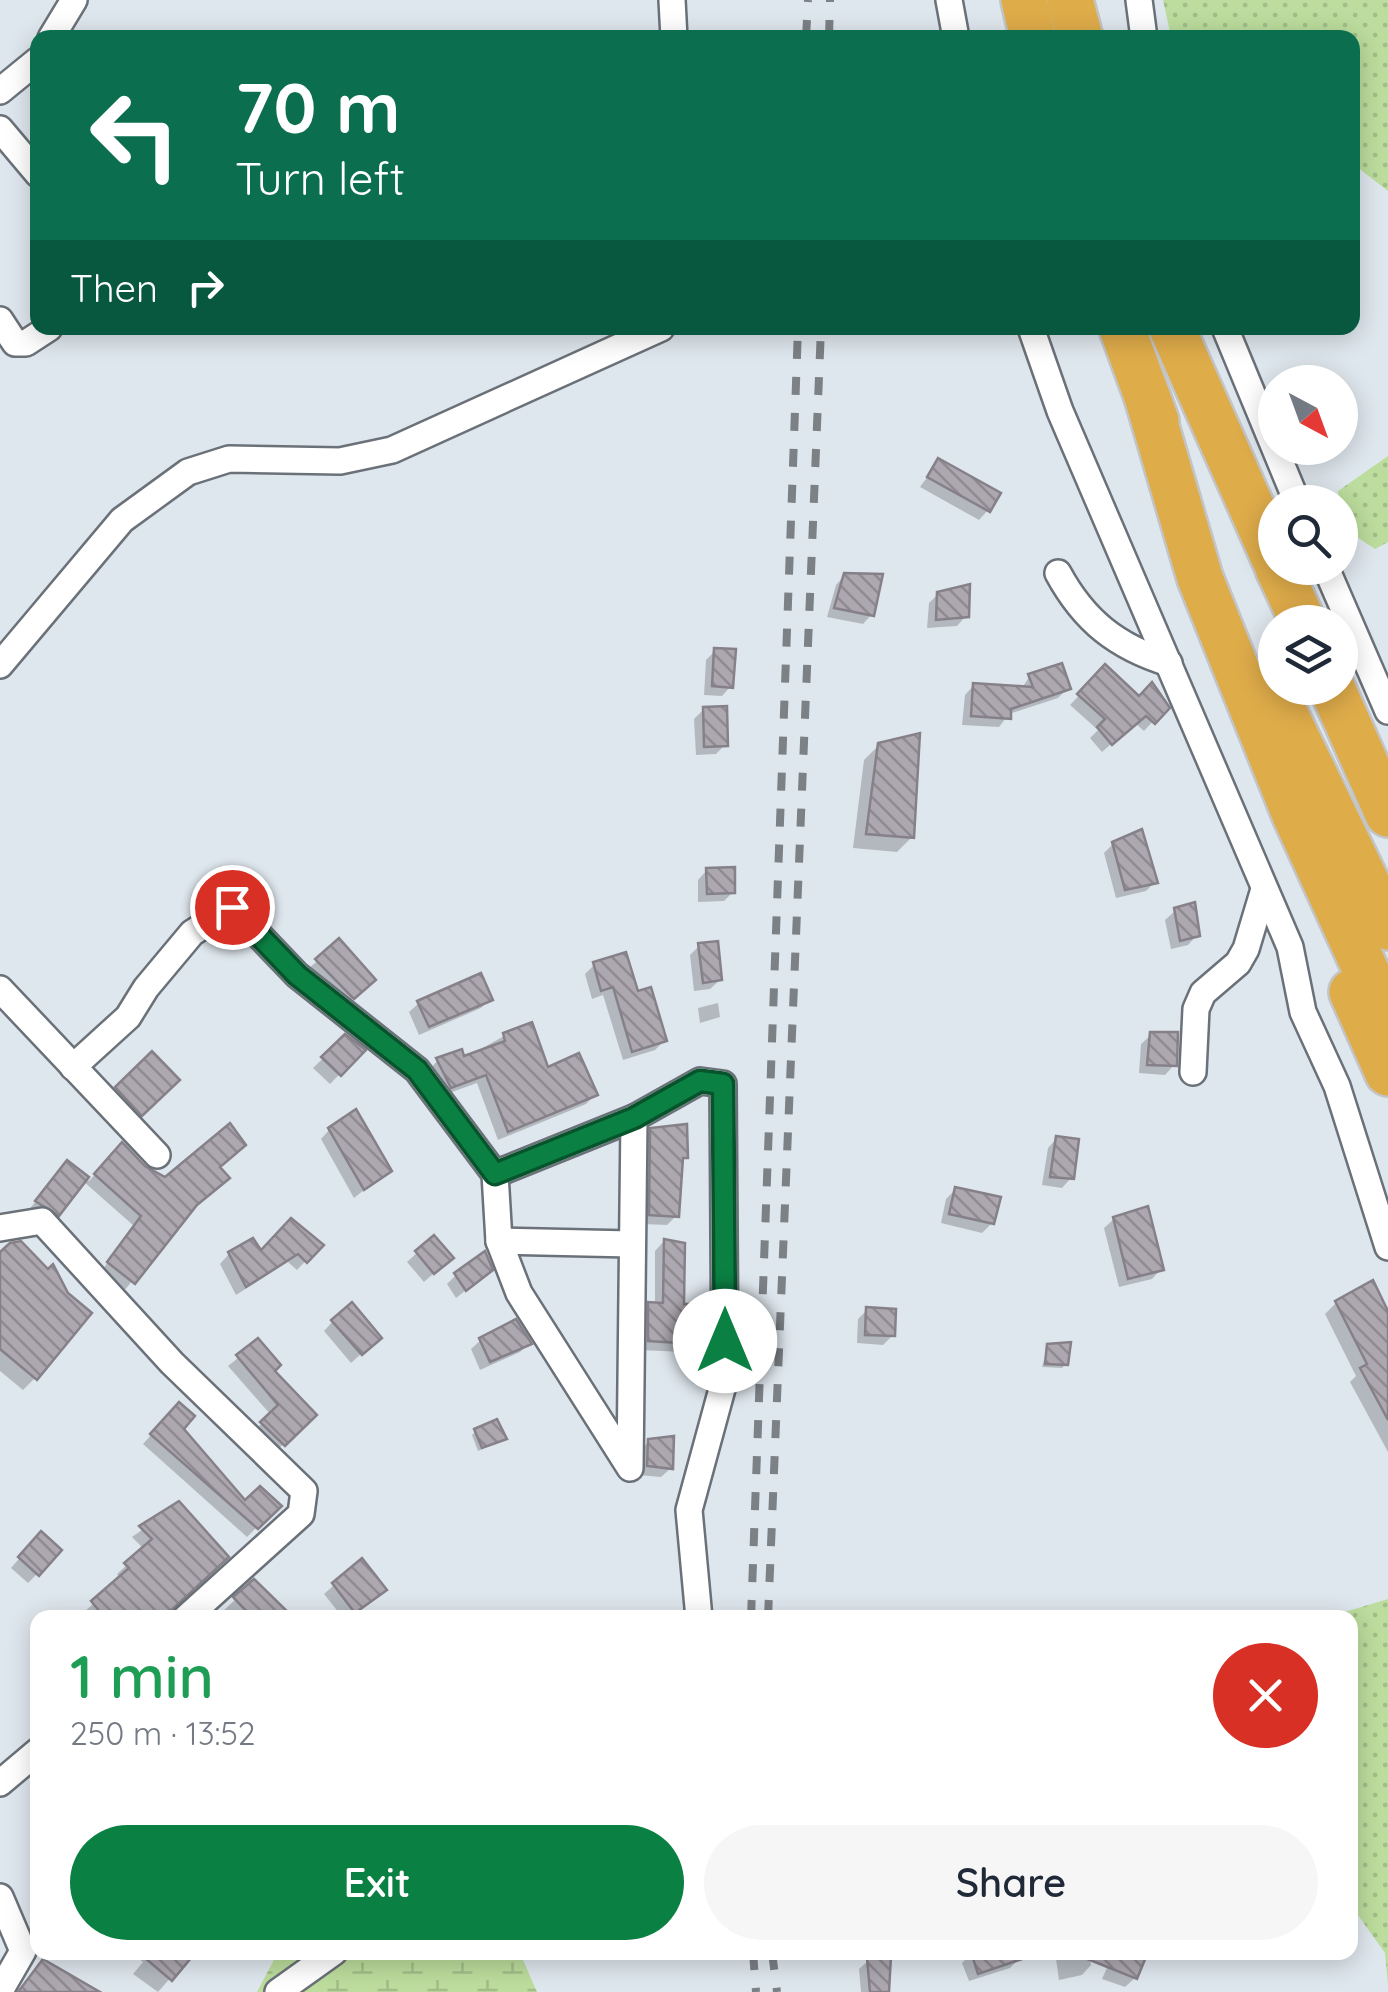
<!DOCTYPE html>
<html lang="en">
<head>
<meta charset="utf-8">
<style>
  body { margin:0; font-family:Quicksand,sans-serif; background:#f6f6f7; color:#1f2937; height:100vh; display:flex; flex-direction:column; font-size:38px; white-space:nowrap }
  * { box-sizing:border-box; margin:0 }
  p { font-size:32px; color:#747a83 }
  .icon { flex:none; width:55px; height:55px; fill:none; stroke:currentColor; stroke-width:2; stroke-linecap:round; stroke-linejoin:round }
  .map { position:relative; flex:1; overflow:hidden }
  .side { position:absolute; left:30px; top:1610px; width:1328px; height:350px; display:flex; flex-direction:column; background:#fff; border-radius:20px; box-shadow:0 5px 25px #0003 }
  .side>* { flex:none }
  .hud { position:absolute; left:30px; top:30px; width:1330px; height:305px; border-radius:20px; box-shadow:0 5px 25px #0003; background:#0b6e4f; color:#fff; overflow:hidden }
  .needle { width:65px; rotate:139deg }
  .fabs { position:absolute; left:1258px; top:365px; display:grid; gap:20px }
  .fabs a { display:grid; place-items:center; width:100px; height:100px; border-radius:50%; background:#fff; box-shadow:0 5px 25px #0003; font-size:50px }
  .pin { position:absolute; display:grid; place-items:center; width:85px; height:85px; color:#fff; margin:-42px; border:5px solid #fff; border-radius:50%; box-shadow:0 2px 10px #0007 }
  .me { position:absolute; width:110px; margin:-55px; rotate:0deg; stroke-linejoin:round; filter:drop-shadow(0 0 8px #0008) }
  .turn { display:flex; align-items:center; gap:35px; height:210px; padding:0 40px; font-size:45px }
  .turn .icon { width:130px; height:130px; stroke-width:2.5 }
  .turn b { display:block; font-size:70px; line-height:85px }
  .then { display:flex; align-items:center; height:95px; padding:0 40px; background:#0003; gap:20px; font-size:38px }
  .round { display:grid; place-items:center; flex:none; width:105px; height:105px; border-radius:52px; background:#f6f6f7 }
  .head { display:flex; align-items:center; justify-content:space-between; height:170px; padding:0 40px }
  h1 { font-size:60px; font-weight:600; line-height:75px; color:#1e9e55 }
  .cta { display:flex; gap:20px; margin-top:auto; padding:20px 40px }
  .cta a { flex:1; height:115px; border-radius:60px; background:#0b8043; color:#fff; font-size:40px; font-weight:600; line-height:115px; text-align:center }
  .cta a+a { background:#f6f6f7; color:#1f2937 }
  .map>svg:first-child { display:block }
  .grass { fill:url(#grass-dots) }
  .wetland { fill:url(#wetland-marsh) }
  .shadow { fill:#0003 }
  .building { fill:url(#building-back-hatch); stroke:#868189; stroke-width:2.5 }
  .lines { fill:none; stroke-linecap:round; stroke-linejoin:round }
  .street-casing { stroke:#6b7178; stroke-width:30 }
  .highway-casing { stroke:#c3c4c5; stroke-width:50 }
  .street { stroke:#fff; stroke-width:25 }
  .highway { stroke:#dfac4a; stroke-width:45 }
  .rail { stroke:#7c8186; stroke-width:8; stroke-dasharray:18 18; stroke-linecap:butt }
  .route-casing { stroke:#07532c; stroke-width:25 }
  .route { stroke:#0b8043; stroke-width:18 }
</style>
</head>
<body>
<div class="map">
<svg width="1388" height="1992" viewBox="0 0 1388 1992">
  <defs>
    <pattern id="grass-dots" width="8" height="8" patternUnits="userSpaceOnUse" patternTransform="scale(2.5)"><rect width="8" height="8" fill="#bcdd9d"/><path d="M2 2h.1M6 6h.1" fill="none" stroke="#a2be88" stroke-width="1.8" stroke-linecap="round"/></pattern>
    <pattern id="wetland-marsh" width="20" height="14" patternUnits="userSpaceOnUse" patternTransform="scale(2.5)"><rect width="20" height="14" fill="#bcdd9d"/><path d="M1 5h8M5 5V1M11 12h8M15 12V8" fill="none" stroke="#a2be88"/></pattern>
    <pattern id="building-back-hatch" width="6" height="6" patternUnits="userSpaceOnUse" patternTransform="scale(2.5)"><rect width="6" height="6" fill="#ada8b0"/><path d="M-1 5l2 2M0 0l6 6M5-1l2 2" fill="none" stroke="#8e8a90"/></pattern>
  </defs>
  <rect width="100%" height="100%" fill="#dfe7ee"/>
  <g class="grass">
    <path d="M1163,0H1388V191L1353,164L1352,38L1171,37Z"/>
    <path d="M1388,456V542L1375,549L1342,527L1338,491Z"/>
    <path d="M1388,1599V1985L1385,1953L1350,1904V1618L1328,1617Z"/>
  </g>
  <path class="wetland" d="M278,1952L520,1953L537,1992H257Z"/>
  <g class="shadow">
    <path d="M939,461L988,510L979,520L920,487Z"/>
    <path d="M845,575L872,614L863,624L827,617L836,585Z"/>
    <path d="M938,594L966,616L957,626L927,628L929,603Z"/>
    <path d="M715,651L731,686L722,696L704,695L706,660Z"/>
    <path d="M1105,668L1139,699L1166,707L1144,731L1135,723L1102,752L1090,738L1098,730L1070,705Z"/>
    <path d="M1030,676L1068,688L1058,698L1009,714L999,727L962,725L965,695L974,685L1021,689Z"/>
    <path d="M704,709L725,745L716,754L696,755L694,719Z"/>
    <path d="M879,745L912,837L897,852L853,848L864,760Z"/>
    <path d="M1113,844L1155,882L1146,891L1116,898L1104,853Z"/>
    <path d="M707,870L733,892L724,901L698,902V880Z"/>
    <path d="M1175,911L1197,935L1188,945L1171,949L1165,920Z"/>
    <path d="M339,942L363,989L343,1007L307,970Z"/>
    <path d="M699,946L720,980L710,989L694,991L690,955Z"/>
    <path d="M594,965L636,994L664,1041L655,1050L623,1060L603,995L592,999L585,974Z"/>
    <path d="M490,999L481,1008L419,1035L409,1012L419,1003Z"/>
    <path d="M718,1003L720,1017L700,1023L698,1008Z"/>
    <path d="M1151,1035L1174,1065L1165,1075L1139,1073L1141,1044Z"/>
    <path d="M504,1036L547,1070L595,1095L586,1104L498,1140L477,1083L441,1096L429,1070L438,1060L463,1059Z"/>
    <path d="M345,1037L362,1051L330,1084L313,1068Z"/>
    <path d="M152,1054L176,1080L132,1123L107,1098Z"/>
    <path d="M330,1129L389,1170L354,1198L321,1139Z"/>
    <path d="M651,1130L685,1157L680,1162L676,1216L667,1225L641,1224L642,1140Z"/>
    <path d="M1057,1138L1071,1178L1062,1188L1042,1185L1048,1148Z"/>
    <path d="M113,1154L165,1180L191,1208L124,1291L100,1273L134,1226L83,1181L48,1223L27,1212L67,1163L89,1181Z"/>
    <path d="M955,1190L992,1223L982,1233L941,1223L946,1199Z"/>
    <path d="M1114,1219L1161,1269L1152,1279L1119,1287L1104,1228Z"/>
    <path d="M433,1238L441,1267L424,1282L407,1262Z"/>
    <path d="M664,1241L692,1342L683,1352L639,1350L640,1314L655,1305V1251Z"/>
    <path d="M321,1245L297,1270L288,1262L236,1295L220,1264L229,1254Z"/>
    <path d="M0,1255L35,1378L23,1390L0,1371Z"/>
    <path d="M456,1275L480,1279L456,1298L447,1284Z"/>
    <path d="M1336,1303L1388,1317V1452L1350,1382L1356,1376L1325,1314Z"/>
    <path d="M867,1310L893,1335L883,1345L857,1343L858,1319Z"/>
    <path d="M333,1321L369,1347L351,1363L324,1331Z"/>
    <path d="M481,1340L529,1343L520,1352L480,1370L471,1349Z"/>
    <path d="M258,1342L272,1371L314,1415L274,1453L252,1433L271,1415L228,1366Z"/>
    <path d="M1048,1346L1066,1364L1062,1368L1042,1367Z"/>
    <path d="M170,1414L244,1503L278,1506L247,1537L143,1444Z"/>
    <path d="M476,1431L504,1439L478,1451L472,1435Z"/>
    <path d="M649,1441L671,1468L661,1477L638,1475L640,1451Z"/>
    <path d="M178,1504L150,1618H88L84,1612L121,1579L117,1574L144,1549L132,1537Z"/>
    <path d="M32,1544L37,1574L28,1583L11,1568Z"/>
    <path d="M254,1582L290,1618H228L222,1612Z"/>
    <path d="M334,1585L375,1598L343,1618L324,1594Z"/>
    <path d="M132,1952H193L158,1992L133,1974L143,1962Z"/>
    <path d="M1055,1952H1089L1091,1965L1082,1975L1059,1980Z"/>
    <path d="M1114,1952L1135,1978L1125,1987L1102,1979Z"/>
    <path d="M972,1953L1020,1958L1010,1968L969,1981L962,1963Z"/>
    <path d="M869,1960L886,1992H861L859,1969Z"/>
  </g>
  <g class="building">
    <path d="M938,458L1001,493L990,512L927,477Z"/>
    <path d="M844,573L883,574L874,616L834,608Z"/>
    <path d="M970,584L969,617L936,620L937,592Z"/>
    <path d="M714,648L736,649L733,688L712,686Z"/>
    <path d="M1062,663L1071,689L1011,709V719L971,716L973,683L1033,687L1028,674Z"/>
    <path d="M1105,664L1139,696L1152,682L1170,708L1155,724L1146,716L1112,745L1097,727L1105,719L1077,694Z"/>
    <path d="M727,706L728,746L704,747L703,707Z"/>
    <path d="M920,733L914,838L866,834L878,743Z"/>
    <path d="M1142,829L1158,883L1125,890L1112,842Z"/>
    <path d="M735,867V893L707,894L706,868Z"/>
    <path d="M1195,902L1200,936L1180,941L1174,908Z"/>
    <path d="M339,938L376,980L354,999L315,959Z"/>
    <path d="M718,941L722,980L703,983L698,943Z"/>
    <path d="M626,952L638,991L651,987L667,1041L632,1052L613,987L601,991L593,962Z"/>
    <path d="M481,973L493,1000L429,1027L417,1001Z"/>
    <path d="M532,1022L548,1067L579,1053L598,1095L508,1132L486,1075L451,1088L436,1058L462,1049L464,1056L505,1041L503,1033Z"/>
    <path d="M1150,1032H1178L1177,1066L1147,1065Z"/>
    <path d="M345,1034L366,1050L341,1076L321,1057Z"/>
    <path d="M152,1051L180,1080L142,1116L115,1087Z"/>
    <path d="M356,1109L392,1171L364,1190L328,1128Z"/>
    <path d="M230,1123L246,1145L220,1167L230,1178L197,1205L135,1284L107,1262L141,1216L94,1174L122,1142L145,1166L165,1177Z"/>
    <path d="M687,1124L688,1158H683L679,1217L649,1215L650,1128Z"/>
    <path d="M1056,1136L1079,1139L1074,1179L1050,1177Z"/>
    <path d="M67,1160L89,1177L59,1216L35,1201Z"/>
    <path d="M955,1187L1001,1197L994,1224L949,1214Z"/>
    <path d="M1148,1206L1164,1270L1128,1279L1113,1217Z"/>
    <path d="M291,1218L324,1245L307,1263L298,1254L246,1287L228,1252L253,1238L261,1250Z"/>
    <path d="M434,1235L454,1258L434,1274L415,1251Z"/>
    <path d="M664,1239L685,1243L684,1304H698L695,1344L648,1341V1302L663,1303Z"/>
    <path d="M21,1241L48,1269L53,1264L68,1293L92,1313L37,1380L0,1349V1252L10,1243Z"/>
    <path d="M485,1251L493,1270L466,1291L454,1273Z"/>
    <path d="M1373,1280L1388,1311V1420L1360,1368L1367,1364L1335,1301Z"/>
    <path d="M352,1302L382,1338L362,1355L331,1320Z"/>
    <path d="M866,1307L896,1309L895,1336L865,1335Z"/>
    <path d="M516,1319L532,1344L490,1362L479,1338Z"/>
    <path d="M258,1338L281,1365L275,1371L317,1415L285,1446L260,1422L278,1405L236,1355Z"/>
    <path d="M1071,1342L1068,1365L1045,1364L1047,1344Z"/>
    <path d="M179,1402L195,1416L184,1429L245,1500L260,1486L282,1506L258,1529L150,1434Z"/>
    <path d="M497,1419L507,1439L482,1448L474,1429Z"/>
    <path d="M674,1436L673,1469L647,1466L648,1439Z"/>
    <path d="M179,1501L229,1557L163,1618H105L91,1601L129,1568L124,1563L152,1539L139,1526Z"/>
    <path d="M41,1531L62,1550L39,1576L18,1557Z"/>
    <path d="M362,1558L387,1590L355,1613L332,1583Z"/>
    <path d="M254,1579L294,1618H253L233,1597Z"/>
    <path d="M138,1952H196L172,1981Z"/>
    <path d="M971,1952H1030L1031,1956L978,1974Z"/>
    <path d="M1070,1952H1148L1137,1979Z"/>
    <path d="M891,1956L889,1992H870L867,1958Z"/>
    <path d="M43,1959L100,1992H18Z"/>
  </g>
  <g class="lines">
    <g class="street-casing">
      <g id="street">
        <path d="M672,0L674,38"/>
        <path d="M949,0L956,38"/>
        <path d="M1139,0L1144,38"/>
        <path d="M51,38L74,0"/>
        <path d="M0,91L38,60"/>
        <path d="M0,129L38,174"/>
        <path d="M0,320L15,343H26L49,328"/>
        <path d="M1031,328L1060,411L1290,947L1303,1012L1337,1086L1388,1247"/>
        <path d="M1225,328L1297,502"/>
        <path d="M1326,568L1388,711"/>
        <path d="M1058,573C1084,621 1117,647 1169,663"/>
        <path d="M0,665L122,520L188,472L229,459L340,461L392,450L661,328"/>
        <path d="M0,989L157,1155"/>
        <path d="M73,1067L128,1017L146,988L192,933L232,907L297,975L417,1070L495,1174L499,1241L519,1293L630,1468L634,1118"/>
        <path d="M1193,1072L1196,1009L1203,993L1238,963L1246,949L1264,889"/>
        <path d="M495,1174L634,1118L700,1081L723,1084L725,1378L689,1510L699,1618"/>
        <path d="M0,1228L42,1221L172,1363L304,1491L301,1514L186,1618"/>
        <path d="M499,1241L631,1244"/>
        <path d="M0,1783L38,1751"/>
        <path d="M0,1897L23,1951L0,1991"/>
        <path d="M278,1992L334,1952"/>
      </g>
    </g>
    <g class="highway-casing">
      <g id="highway">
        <path d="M1024,0L1033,38"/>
        <path d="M1070,0L1080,38"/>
        <path d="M1122,328L1156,421"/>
        <path d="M1172,328L1275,560"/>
        <path d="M1147,396L1200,578L1295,815L1388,1019"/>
        <path d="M1278,568L1303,622"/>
        <path d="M1332,688L1388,814"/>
        <path d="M1276,695L1388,927"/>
        <path d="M1352,992L1388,1073"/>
      </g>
    </g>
    <use href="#street" class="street"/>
    <use href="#highway" class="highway"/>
    <g class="rail">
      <path d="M806,38L808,0"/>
      <path d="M829,38L830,0"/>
      <path d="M751,1618L798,328"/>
      <path d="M768,1618L821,328"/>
      <path d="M753,1952L756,1992"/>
      <path d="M772,1952L777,1992"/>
    </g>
  </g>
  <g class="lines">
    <g class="route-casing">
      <path id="route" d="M232,907L297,975L417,1070L495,1174L634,1118L700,1081L723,1084L725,1341"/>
    </g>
    <use href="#route" class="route"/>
  </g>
</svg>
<div class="fabs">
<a><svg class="needle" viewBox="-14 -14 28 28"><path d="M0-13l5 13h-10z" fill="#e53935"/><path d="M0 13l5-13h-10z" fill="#747a83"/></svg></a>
<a><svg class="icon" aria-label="search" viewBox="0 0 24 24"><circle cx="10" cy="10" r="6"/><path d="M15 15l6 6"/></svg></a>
<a><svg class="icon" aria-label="layers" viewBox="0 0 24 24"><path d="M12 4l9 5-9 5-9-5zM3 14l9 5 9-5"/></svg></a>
</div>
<div class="pin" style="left:232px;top:907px;background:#d93025"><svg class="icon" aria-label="arrive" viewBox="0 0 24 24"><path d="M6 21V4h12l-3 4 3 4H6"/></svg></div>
<svg class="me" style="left:725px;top:1341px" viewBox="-20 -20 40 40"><circle r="19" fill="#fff"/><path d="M0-13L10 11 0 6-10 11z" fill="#0b8043"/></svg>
<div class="hud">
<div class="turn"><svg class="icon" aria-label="left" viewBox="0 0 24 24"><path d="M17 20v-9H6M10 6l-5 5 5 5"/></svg><div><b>70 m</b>Turn left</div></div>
<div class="then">Then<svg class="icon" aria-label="right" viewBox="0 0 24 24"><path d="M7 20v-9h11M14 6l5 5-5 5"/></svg></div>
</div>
<section class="side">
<div class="head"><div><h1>1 min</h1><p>250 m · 13:52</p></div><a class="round" style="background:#d93025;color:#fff"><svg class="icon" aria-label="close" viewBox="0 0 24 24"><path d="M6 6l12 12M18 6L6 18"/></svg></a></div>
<div class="cta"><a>Exit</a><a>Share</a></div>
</section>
</div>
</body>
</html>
